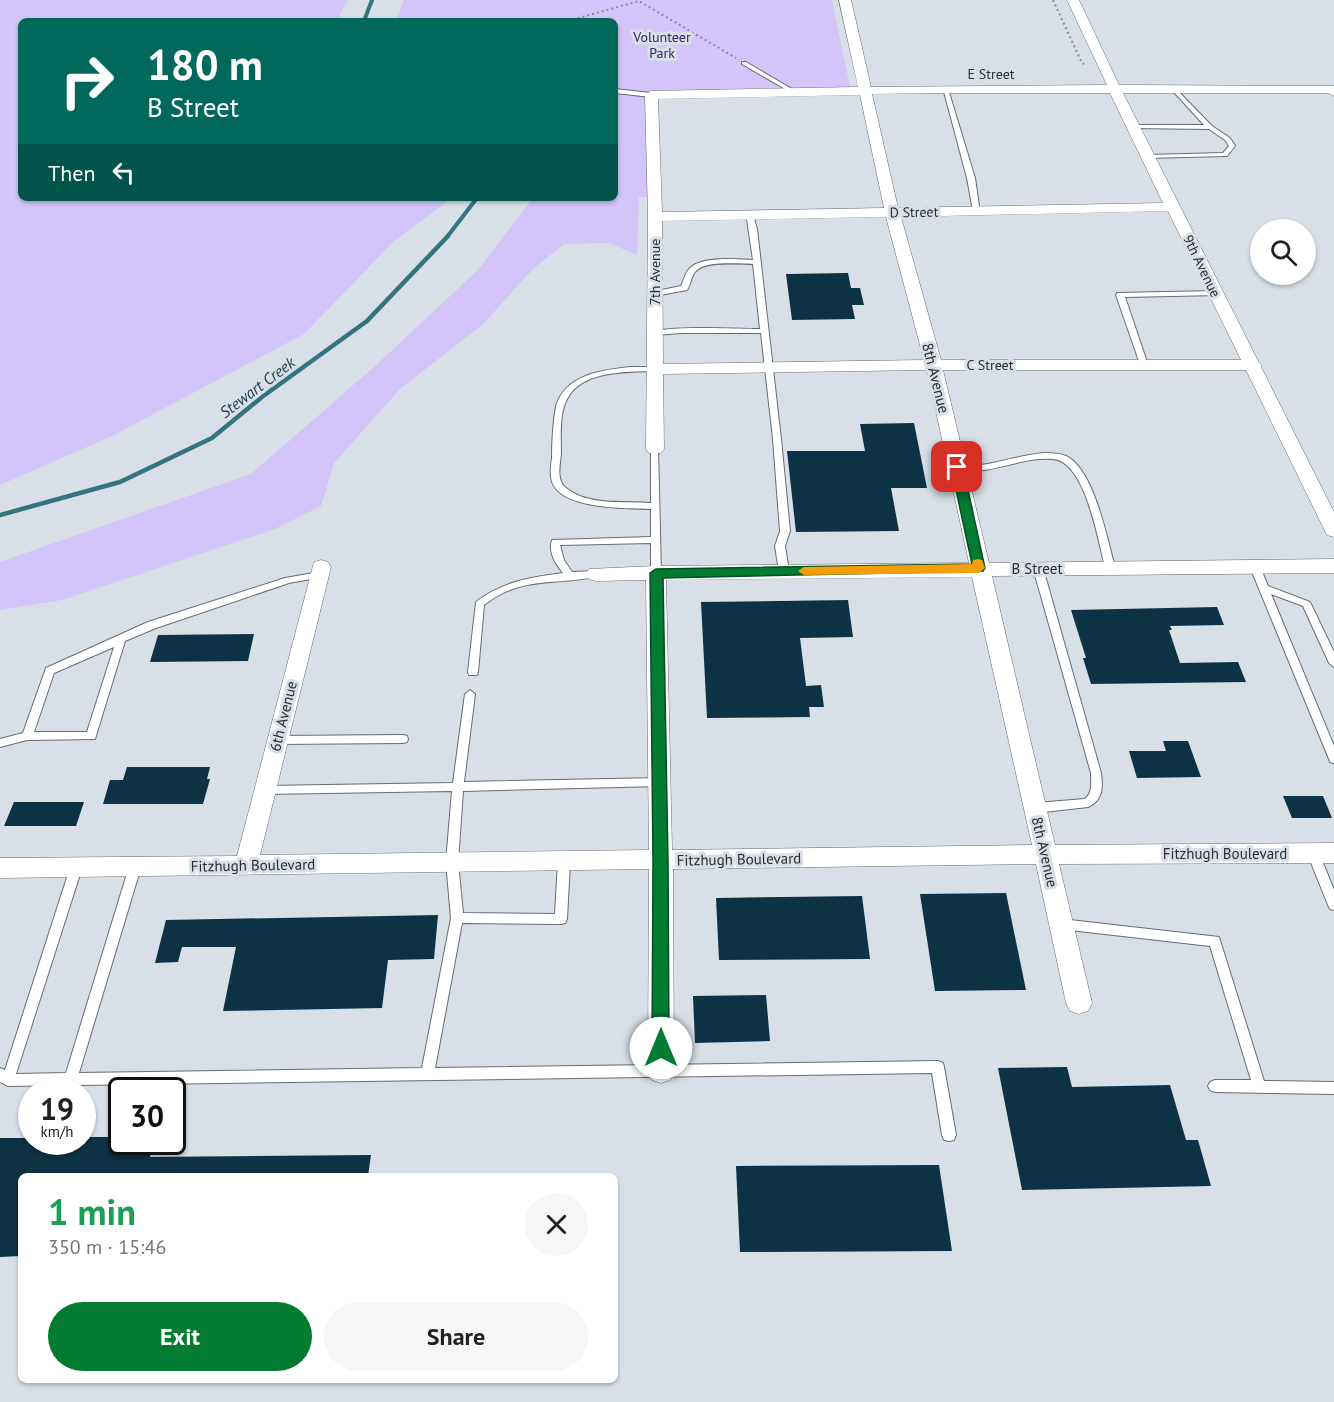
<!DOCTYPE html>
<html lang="en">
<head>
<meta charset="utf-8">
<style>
  body { margin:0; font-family:"PT Sans",sans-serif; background:#f6f6f6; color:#202124; height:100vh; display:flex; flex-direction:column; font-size:22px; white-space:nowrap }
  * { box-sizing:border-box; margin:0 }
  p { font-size:20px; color:#757577 }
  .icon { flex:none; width:33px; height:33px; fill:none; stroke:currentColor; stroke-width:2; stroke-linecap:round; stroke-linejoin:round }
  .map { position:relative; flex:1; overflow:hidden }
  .drawer { position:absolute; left:18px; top:1173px; width:600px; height:210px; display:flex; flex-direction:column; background:#fff; border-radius:9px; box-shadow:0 2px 4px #0004 }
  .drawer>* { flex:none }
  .guide { position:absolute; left:18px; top:18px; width:600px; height:183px; border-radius:9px; box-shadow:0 2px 4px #0004; background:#00695c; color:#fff; overflow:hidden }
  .buttons { position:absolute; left:1250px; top:219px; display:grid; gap:12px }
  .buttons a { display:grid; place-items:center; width:66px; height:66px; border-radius:50%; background:#fff; box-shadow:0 2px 4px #0004; font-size:30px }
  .speed { position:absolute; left:18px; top:1077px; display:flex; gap:12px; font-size:30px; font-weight:700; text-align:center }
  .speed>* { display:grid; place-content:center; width:78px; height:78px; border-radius:50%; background:#fff; box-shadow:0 2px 4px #0004; line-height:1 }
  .speed small { font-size:15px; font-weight:400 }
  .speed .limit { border:3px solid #111; border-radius:9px; background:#fff; color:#111 }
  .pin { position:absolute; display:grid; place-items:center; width:51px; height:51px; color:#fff; margin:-26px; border-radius:12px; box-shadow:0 3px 9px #0006 }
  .me { position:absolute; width:66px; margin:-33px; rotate:0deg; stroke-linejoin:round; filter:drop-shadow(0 0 4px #0008) }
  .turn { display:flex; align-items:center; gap:21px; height:126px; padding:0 30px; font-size:27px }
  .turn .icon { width:78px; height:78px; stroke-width:2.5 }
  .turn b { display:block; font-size:42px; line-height:51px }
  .then { display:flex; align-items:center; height:57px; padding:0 30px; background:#0003; gap:12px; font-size:22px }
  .round { display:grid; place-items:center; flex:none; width:63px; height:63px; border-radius:32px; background:#f6f6f6 }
  .headline { display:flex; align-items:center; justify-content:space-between; height:102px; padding:0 30px }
  h1 { font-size:36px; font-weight:700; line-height:45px; color:#1e9e55 }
  .action { display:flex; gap:12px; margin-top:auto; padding:12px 30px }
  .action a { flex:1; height:69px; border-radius:36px; background:#037b31; color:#fff; font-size:24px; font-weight:700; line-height:69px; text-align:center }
  .action a+a { background:#f6f6f6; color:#202124 }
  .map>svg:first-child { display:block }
  .green { fill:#d3c4f9 }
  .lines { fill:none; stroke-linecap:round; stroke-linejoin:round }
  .stream-far1 { stroke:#347481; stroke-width:4 }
  .stream { stroke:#347481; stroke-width:4.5 }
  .building { fill:#0d3245 }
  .lane-casing { stroke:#676c74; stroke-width:2 }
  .street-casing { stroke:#676c74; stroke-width:1 }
  .path { stroke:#888e93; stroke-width:2; stroke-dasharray:2 3; stroke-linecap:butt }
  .lane { fill:#fff; fill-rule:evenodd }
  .street { fill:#fff; fill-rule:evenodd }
  .route { fill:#037b31; stroke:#025020; stroke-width:1.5 }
  .slow { fill:#f59e0b }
  .labels { text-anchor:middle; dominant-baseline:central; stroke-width:6; stroke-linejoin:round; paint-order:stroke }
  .far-park-label { font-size:14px; fill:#3d2168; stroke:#d8dfe7 }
  .far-street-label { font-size:14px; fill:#2a2d30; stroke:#d8dfe7 }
  .street-label { font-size:15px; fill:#2a2d30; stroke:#d8dfe7 }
  .water-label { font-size:16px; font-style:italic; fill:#163f47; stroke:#d8dfe7 }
</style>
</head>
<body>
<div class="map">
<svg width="1334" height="1402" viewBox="0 0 1334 1402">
  <rect width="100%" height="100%" fill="#d8dfe7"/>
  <g class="green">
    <path d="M0,0H348L339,15L340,21H21V198H447L449,200L394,241L304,334L112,436L0,485Z"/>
    <path d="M404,0H832L850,87L659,90L656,105L658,197H639L637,255L609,243L564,244L534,268L483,324L400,389L334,463L321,506L275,529L62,600L0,610V562L251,474L374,367L478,270L533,198H615V21H396Z"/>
  </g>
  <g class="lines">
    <g class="stream-far1">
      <path d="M364,21L372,0"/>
      <path d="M447,237L477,198"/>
    </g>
    <path class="stream" d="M0,515L120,482L212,438L262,397L367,321L448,236"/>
  </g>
  <g class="building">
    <path d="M848,273L851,288H860L864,305H852L855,319L792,320L786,274Z"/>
    <path d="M914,423L927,488H891L899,531L796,532L787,451H865L860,424Z"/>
    <path d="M848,600L853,637L800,638L806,686L821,685L824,707H809L810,717L707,718L701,602Z"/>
    <path d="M1217,607L1224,625L1170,626L1172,630H1169L1180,663L1238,662L1246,682L1091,684L1083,658H1086L1071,610Z"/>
    <path d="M254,634L248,661L150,662L158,635Z"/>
    <path d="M1163,741H1188L1201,777L1137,778L1129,751H1166Z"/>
    <path d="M127,767H210L207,779H210L203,804H103L110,780H123Z"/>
    <path d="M1283,796H1323L1332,818H1292Z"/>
    <path d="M14,802H84L76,826H4Z"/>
    <path d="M1006,893L1026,990L935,991L920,894Z"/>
    <path d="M862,896L870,959L719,960L716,898Z"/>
    <path d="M438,915L434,959L388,960L382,1008L223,1011L236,947H182L178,962L155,963L166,920Z"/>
    <path d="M766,995L770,1041L695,1043L693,996Z"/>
    <path d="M1067,1067L1072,1087L1170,1085L1186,1140H1198L1211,1186L1022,1190L998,1068Z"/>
    <path d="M82,1137H122V1142H153L150,1157L371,1155L368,1176H21V1256L0,1257V1138H32V1142H82Z"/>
    <path d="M939,1165L952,1251L740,1252L736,1166Z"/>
  </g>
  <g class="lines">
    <g class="lane-casing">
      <g id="lane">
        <path d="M742,62H746L797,92L792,93L742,64Z"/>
        <path d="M1174,87L1212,126L1230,138L1235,146L1227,156L1146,158L1145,157L1148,155L1223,153L1229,146L1225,140L1209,129L1131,128L1130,127L1133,125H1204L1172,90V88Z"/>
        <path d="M943,88L948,89L975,178L980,213L973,211L967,178Z"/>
        <path d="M615,89L651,93L654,95L651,97L615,93Z"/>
        <path d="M746,213L753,215L757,229L781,439L790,531L785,546L789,571L784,574L779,571L775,546L780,531L773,439L761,333H681L655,335L651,333C664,325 740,329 760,329L753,264C740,264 704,260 695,272C691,277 691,284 687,290L655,296L651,294L652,292L681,286C684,280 685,273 690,268C702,256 736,259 753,260Z"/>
        <path d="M1215,291H1218V295L1125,297L1148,365L1144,367H1141L1116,295L1117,293Z"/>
        <path d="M631,367H655L659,369L655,371C627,372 582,370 567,399C559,414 561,437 561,453C560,465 556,480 566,488C588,506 625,501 651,503V449L652,447H658L661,573L656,576L651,573V543L560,545L564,560L572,572L596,571L601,574L599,576C557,586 522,575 484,605L478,672L477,675H469L468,672L476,602C501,582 531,577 563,573C555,563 548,552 552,540L651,537V509C627,508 554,510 551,477C550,471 551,464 552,458C552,441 553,423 556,406C566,374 602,370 631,367Z"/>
        <path d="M1043,453C1051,453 1059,453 1066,456C1094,469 1107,539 1115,567L1113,569H1107L1105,567C1098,541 1086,462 1053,459C1029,457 1007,467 984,470C975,471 960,472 953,467C960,462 971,466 981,465C1002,462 1022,455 1043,453Z"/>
        <path d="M1255,564L1260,567L1268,586L1310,602L1334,652V667L1329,663L1303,606L1271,594L1334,746V763L1330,762L1329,759L1250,567Z"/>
        <path d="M1038,565L1043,568L1101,773C1103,787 1103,801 1088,807L1035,813L1031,811L1029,808L1031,805L1035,803L1085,799C1093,792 1091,783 1091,773L1033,568Z"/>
        <path d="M319,572L322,573L324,575L322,577L289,583L156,628L125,641L95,739L27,740L0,747V739L23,733L46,668L148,622L285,578ZM114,647L87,732H34L54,673Z"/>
        <path d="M470,690L475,694L464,782L660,778L664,779L666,782L664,785L660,786L463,791L458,862L463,913L555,914L558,862L560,859L564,857L568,859L570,862L567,919L565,923L561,924L462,923L435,1068L938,1061L943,1063L944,1067L956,1135L954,1140L949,1141L944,1140L942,1135L932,1073L8,1086L0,1082V1068L5,1070L70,868L72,865L76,863L80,865L82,868L16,1074L66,1073L129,867L131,864L135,862L139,864L141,867L79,1073L422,1068L451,918L446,862L452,791L264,794L260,793L258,790L260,787L264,786L453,783L465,694Z"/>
        <path d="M403,735L407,736L408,739L407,742L403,743L277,744L273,743L272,740L273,737L277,736Z"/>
        <path d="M1313,848L1317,850L1319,853L1334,890V910L1330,909L1328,905L1307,853L1309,850Z"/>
        <path d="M1061,919L1219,937L1264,1081L1334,1082V1094L1215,1092L1210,1090L1208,1086L1210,1082L1215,1080H1251L1210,946L1061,929L1057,928L1055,924L1057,920Z"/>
      </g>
    </g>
    <g class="street-casing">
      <path id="street" d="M839,0H851L871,87L1107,85L1067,0H1079L1119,85L1334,86V96L1328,93H1123L1258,361L1262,365L1261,367L1334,512V537L1327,535L1325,531L1246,370H943L989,563L1334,559V573L992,576L1055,845L1334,843V863L1059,864L1092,1003L1088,1011L1079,1014L1070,1011L1066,1003L1036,864L673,869L674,1071L670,1080L661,1083L652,1080L648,1071L649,869L0,878V858L237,856L314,562L321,560L328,562L331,567L260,855L649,850L646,580L596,581L589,579L586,574L589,569L656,566L969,563L927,370L663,374L664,449L661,453H649L646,449L648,217L645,95L651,91L858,87ZM945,93H1110L1163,203L898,208L872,94ZM860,95L884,208L662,212L658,99ZM1168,211L1241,360H941L901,217ZM886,217L924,360L663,364L662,221ZM972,577L1032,845L672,850L666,580Z"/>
    </g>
    <g class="path">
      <path d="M1053,0L1082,63L1086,65"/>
      <path d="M568,21L639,1L736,58"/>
    </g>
    <use href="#lane" class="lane"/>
    <use href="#street" class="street"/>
  </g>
  <path class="route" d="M957,464L963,467L985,568L983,571L663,578L668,861L669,1048L667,1053L661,1055L655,1053L652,1048L653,861L650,573L656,569L972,564L951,467Z"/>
  <path class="slow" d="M978,559L982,560L985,568L979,573L804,575L798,571L804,567L972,564L973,560Z"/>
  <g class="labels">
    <g class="far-park-label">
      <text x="662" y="37">Volunteer<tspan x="662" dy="16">Park</tspan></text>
    </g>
    <g class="far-street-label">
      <text x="991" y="74">E Street</text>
      <text transform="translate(914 212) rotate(-1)">D Street</text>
      <text transform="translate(1202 266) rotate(64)">9th Avenue</text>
      <text transform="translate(655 272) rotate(-90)">7th Avenue</text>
      <text x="990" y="365">C Street</text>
    </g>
    <g class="street-label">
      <text transform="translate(936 378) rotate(76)">8th Avenue</text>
      <text x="1037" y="568">B Street</text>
      <text transform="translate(283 716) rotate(-76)">6th Avenue</text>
      <text transform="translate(1045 852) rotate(77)">8th Avenue</text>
      <text x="1225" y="853">Fitzhugh Boulevard</text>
      <text transform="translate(739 859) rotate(-1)">Fitzhugh Boulevard</text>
      <text transform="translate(253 865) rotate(-1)">Fitzhugh Boulevard</text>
    </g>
    <g class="water-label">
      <text transform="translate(257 387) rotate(-37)">Stewart Creek</text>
    </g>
  </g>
</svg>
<div class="buttons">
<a><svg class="icon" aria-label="search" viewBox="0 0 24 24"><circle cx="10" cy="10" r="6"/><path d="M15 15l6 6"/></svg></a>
</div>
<div class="speed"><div>19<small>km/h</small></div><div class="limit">30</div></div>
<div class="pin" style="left:957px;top:467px;background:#d93025"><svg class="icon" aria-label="arrive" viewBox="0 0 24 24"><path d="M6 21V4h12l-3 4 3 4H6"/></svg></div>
<svg class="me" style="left:661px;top:1048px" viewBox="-20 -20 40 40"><circle r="19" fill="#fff"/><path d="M0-13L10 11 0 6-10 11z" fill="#037b31"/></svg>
<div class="guide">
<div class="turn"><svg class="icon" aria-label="right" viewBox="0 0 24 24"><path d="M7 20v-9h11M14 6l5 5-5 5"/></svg><div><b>180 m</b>B Street</div></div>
<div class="then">Then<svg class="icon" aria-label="left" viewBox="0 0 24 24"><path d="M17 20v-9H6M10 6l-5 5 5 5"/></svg></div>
</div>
<section class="drawer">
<div class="headline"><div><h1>1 min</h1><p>350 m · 15:46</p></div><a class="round"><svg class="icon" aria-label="close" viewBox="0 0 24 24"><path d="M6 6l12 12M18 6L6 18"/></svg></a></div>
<div class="action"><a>Exit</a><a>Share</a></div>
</section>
</div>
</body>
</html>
